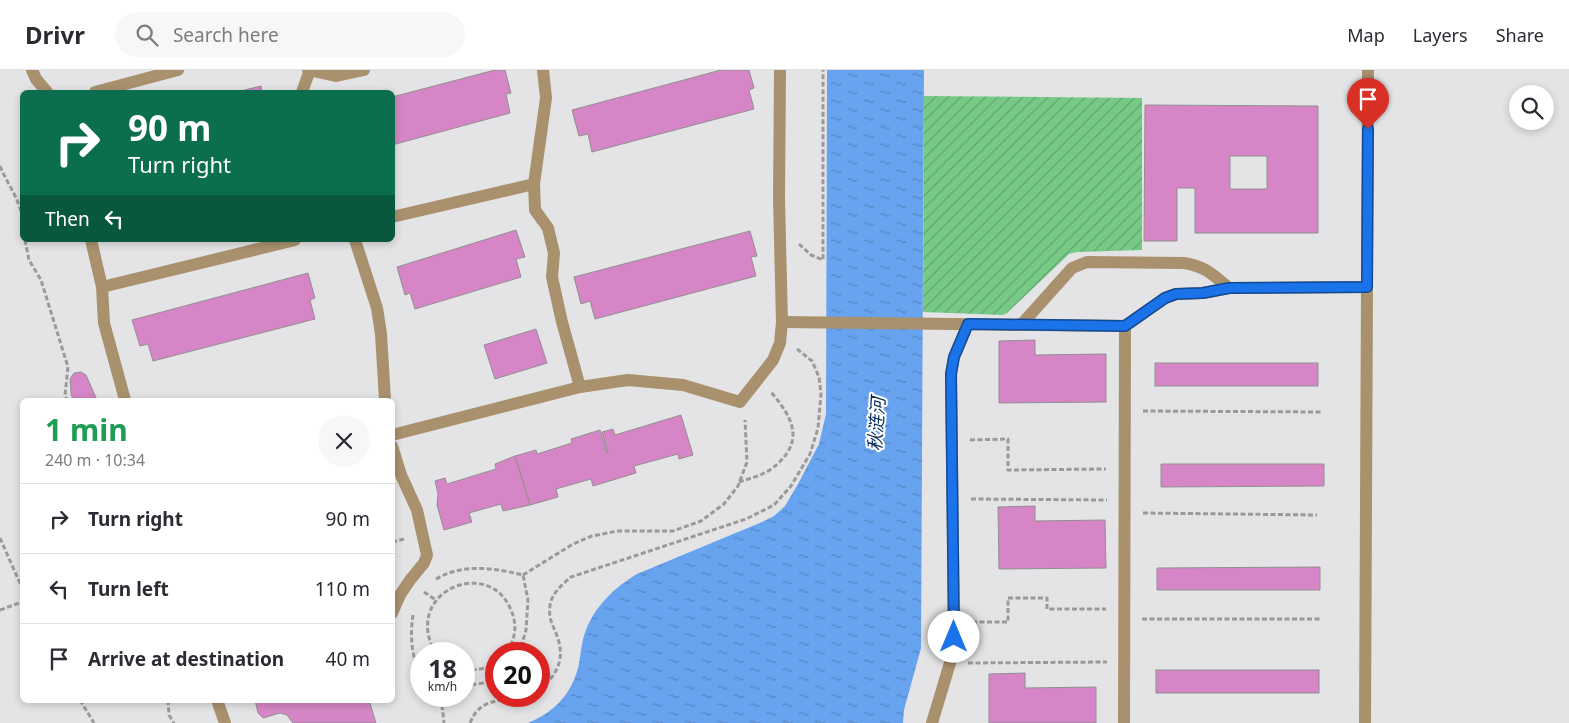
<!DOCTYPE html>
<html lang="en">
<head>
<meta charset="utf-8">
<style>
  body { margin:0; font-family:"Noto Sans","Noto Sans SC",sans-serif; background:#f7f7f7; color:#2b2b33; height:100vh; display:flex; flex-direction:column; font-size:19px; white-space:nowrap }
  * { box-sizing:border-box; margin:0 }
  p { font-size:16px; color:#7c7c81 }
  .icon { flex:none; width:28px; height:28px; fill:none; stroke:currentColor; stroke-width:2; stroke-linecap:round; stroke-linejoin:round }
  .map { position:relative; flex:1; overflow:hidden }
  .details { position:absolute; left:20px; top:328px; width:375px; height:305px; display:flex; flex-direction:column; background:#fff; border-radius:8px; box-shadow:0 2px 8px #0003 }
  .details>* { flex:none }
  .hud { position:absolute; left:20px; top:20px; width:375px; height:152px; border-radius:8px; box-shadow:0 2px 8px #0003; background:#0b6e4f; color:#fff; overflow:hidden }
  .buttons { position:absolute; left:1509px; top:15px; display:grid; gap:10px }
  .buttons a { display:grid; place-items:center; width:45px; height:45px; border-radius:50%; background:#fff; box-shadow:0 2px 8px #0003; font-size:25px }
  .speed { position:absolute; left:410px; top:572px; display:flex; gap:10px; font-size:25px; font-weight:700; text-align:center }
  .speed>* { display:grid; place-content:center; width:65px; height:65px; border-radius:50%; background:#fff; box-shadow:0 2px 8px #0003; line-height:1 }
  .speed small { font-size:12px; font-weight:400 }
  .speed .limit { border:8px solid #d22; background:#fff; color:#111 }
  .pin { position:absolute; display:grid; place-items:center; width:42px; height:42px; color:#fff; margin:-51px -21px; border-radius:50% 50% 50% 0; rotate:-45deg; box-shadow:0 0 5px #0007 }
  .pin .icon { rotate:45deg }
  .me { position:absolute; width:55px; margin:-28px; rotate:0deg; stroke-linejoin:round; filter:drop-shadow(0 0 4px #0008) }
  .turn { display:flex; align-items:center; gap:18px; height:105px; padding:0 25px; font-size:22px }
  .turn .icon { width:65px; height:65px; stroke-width:2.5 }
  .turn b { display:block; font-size:35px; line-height:42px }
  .then { display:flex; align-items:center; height:48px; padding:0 25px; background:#0003; gap:10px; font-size:19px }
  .round { display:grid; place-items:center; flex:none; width:52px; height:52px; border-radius:26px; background:#f7f7f7 }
  .overview { display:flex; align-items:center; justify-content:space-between; height:85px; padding:0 25px }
  h1 { font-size:30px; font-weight:700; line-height:38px; color:#1e9e55 }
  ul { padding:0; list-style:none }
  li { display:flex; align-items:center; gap:15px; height:70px; padding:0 25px; border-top:1px solid #e1e1e2 }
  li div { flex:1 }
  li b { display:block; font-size:19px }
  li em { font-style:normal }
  header { display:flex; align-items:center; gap:30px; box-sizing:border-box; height:70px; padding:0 25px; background:#fff; border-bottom:1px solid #e1e1e2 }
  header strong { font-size:24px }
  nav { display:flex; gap:28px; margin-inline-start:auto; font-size:18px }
  .search { width:350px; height:45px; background:#f7f7f7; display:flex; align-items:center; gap:12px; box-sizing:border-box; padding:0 18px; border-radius:28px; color:#7c7c81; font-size:19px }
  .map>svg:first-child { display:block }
  .garden { fill:url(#garden-furrows) }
  .water { fill:url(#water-ripples) }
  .building { fill:#d686c6; stroke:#918f90; fill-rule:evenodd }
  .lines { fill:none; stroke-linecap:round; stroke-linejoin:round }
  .path { stroke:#9a9a9b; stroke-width:3; stroke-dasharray:5 2.5; stroke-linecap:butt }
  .lane { stroke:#a9916e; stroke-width:12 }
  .street { stroke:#a9916e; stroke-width:12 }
  .route-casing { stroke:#114b97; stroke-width:12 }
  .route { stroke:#1a73e8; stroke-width:9 }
  .labels { text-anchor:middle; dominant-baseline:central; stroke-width:4; stroke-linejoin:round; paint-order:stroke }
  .water-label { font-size:18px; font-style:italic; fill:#002957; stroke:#fff }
</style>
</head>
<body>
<header>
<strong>Drivr</strong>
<div class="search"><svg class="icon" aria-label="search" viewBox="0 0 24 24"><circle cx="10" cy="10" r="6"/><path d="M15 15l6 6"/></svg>Search here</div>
<nav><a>Map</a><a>Layers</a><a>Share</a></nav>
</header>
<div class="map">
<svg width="1569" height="653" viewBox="0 0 1569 653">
  <defs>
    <pattern id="garden-furrows" width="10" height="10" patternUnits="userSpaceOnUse" patternTransform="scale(1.25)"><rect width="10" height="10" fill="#77ca86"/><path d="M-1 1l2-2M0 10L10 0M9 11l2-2" fill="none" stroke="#62a46e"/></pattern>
    <pattern id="water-ripples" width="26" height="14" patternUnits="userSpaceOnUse" patternTransform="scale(1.25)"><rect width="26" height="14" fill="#67a3ee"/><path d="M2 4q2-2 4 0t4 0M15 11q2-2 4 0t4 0" fill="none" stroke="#5585c1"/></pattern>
  </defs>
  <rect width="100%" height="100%" fill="#e4e4e6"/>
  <path class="garden" d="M924,26L1142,28V180L1077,182L1069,184L1007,243L1003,245L923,242Z"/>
  <path class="water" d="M827,0H924L921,578L904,640L903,653H528C553,643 571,625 578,598C581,586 581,572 586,560C595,536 615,517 637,504L762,452L774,446L785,436L798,414L819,374L826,344Z"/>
  <g class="building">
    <path d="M495,0H505L511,23L506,24L510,43L392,75V27Z"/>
    <path d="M721,0H749L754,18L749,20L754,39L592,82L588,64L579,66L572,40Z"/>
    <path d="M261,16L262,22H237Z"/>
    <path d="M1145,35L1318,36V163H1195V118H1177V171H1144ZM1230,86H1267V119H1230Z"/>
    <path d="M516,160L525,187L516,189L521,207L415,239L410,223L405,225L397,197Z"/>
    <path d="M750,161L757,186L751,187L756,206L595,249L590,231L581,234L574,207Z"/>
    <path d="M308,203L315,228L310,230L315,249L153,291L148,274L140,276L132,250Z"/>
    <path d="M536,259L547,293L495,309L484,275Z"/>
    <path d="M1035,270V285L1106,284V332L999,333V271Z"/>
    <rect x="1155" y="293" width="163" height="23"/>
    <path d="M81,302L86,305L97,330H73L71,323L70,309L74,303Z"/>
    <path d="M681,345L693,385L679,389L678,384L634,396L636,403L593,416L591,409L556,419L558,427L530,435L515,386L536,380L537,384L572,373L571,369L600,360L607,383H608L602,362L613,359L615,365Z"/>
    <path d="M515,386L530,435L503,441L501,434L469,443L472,452L444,460L437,435L438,424L435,411L445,408L447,414L496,399L495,394Z"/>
    <path d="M1161,394H1324V416L1161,417Z"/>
    <path d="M1035,436V451L1105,450L1106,498L999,499L998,437Z"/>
    <path d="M1320,497V520H1157V498Z"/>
    <rect x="1156" y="600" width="163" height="23"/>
    <path d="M1025,603V618L1096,617V653H989V604Z"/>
    <path d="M255,630H369L376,653H293L287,645L280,643L263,648L258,643Z"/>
  </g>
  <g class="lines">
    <g class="path">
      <path d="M0,96C7,113 18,127 22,145"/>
      <path d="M25,170L29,190L41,210L68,297L65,325L67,330"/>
      <path d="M799,174L811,185L823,190V0"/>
      <path d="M1143,341L1321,342"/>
      <path d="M970,370L1008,369V400L1106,399"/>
      <path d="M739,412C751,408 765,405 775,396C805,371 793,348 771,322"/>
      <path d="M971,429L1107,430"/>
      <path d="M1143,443L1317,445"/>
      <path d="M0,468L22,518"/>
      <path d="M392,472L404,469"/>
      <path d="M523,505L573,474L592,466L618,461H673L701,451L724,434L738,416L747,392L745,350"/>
      <path d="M436,509C463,493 494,498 523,505L528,530L526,560L519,584"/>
      <path d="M424,522L436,530"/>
      <path d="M0,540L22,532"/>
      <path d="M413,545C410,564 411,588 421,604"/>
      <path d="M1142,549H1320"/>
      <path d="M972,552H1008V528H1047V539H1106"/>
      <path d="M436,584C400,522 489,485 511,540C518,556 515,570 506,584"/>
      <path d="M968,593L1107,592"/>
      <path d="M464,600C475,600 487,600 496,592"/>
      <path d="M464,616L483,613L496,606"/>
      <path d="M539,619C556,607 565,590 558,569C554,555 548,552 550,535C552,523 563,514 571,507L746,449L774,435L791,416L810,384L818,358L821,324L819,307L812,291L797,279"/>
      <path d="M436,626L442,635L450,626"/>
      <path d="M80,630L94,653"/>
      <path d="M168,630L169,645L174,653"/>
      <path d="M442,635L444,653"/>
      <path d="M470,653C480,628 499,632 521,626"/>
    </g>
    <g class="lane">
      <path d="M32,0L36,9L47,22"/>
      <path d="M308,0L336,6L364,0"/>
      <path d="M543,0L546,28L534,114L535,140L548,158L554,183L552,207L562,252L580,317"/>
      <path d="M95,22L178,0"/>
      <path d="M302,22L310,0"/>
      <path d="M392,147L534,114"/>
      <path d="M91,170L102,217L104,253L125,330"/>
      <path d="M355,170L377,238L381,264L385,330"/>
      <path d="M102,217L295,170"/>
      <path d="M782,252L1125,256L1165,228L1176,224L1203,223L1229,218L1367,217"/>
      <path d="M1021,255L1072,198L1087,192L1184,193C1205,196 1213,205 1229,218"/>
      <path d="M392,365L580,317L628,310L683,315L740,332L773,290L780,273L782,252L779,129L780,0"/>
      <path d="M392,376L401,405L417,440L427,485L424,493L410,510L400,525L392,543"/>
      <path d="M217,630L225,653"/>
      <path d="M932,653L950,593L954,567L951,304L954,287L968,254"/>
      <path d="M1124,653L1125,256"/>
    </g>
    <path class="street" d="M1365,653L1368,0"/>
  </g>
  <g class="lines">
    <g class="route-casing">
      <path id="route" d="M954,567L951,304L954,287L968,254L1125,256L1165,228L1176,224L1203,223L1229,218L1367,217L1368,59"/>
    </g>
    <use href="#route" class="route"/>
  </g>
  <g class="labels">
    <g class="water-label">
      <text transform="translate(876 354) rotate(-86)">秋涟河</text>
    </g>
  </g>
</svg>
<div class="buttons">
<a><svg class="icon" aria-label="search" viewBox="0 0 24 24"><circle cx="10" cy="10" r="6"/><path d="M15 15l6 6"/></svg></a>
</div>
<div class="speed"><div>18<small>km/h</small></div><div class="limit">20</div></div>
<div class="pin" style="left:1368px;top:59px;background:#d93025"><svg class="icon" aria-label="arrive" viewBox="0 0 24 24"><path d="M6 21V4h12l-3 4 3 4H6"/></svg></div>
<svg class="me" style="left:954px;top:567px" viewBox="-20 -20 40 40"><circle r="19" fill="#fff"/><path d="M0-13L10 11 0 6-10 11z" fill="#1a73e8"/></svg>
<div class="hud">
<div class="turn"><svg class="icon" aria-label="right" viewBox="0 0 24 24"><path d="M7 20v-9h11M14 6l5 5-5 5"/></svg><div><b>90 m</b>Turn right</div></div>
<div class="then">Then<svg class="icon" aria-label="left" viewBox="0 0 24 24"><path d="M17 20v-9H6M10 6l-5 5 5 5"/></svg></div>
</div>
<section class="details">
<div class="overview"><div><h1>1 min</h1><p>240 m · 10:34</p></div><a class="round"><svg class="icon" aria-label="close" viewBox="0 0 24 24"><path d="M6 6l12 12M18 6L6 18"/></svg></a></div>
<ul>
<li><svg class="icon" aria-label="right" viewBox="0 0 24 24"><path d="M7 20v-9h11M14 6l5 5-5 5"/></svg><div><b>Turn right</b></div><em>90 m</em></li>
<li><svg class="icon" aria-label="left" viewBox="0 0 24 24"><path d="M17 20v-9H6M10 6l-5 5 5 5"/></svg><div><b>Turn left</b></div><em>110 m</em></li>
<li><svg class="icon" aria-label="arrive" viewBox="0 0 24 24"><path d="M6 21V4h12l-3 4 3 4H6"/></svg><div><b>Arrive at destination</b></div><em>40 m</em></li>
</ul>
</section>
</div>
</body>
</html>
